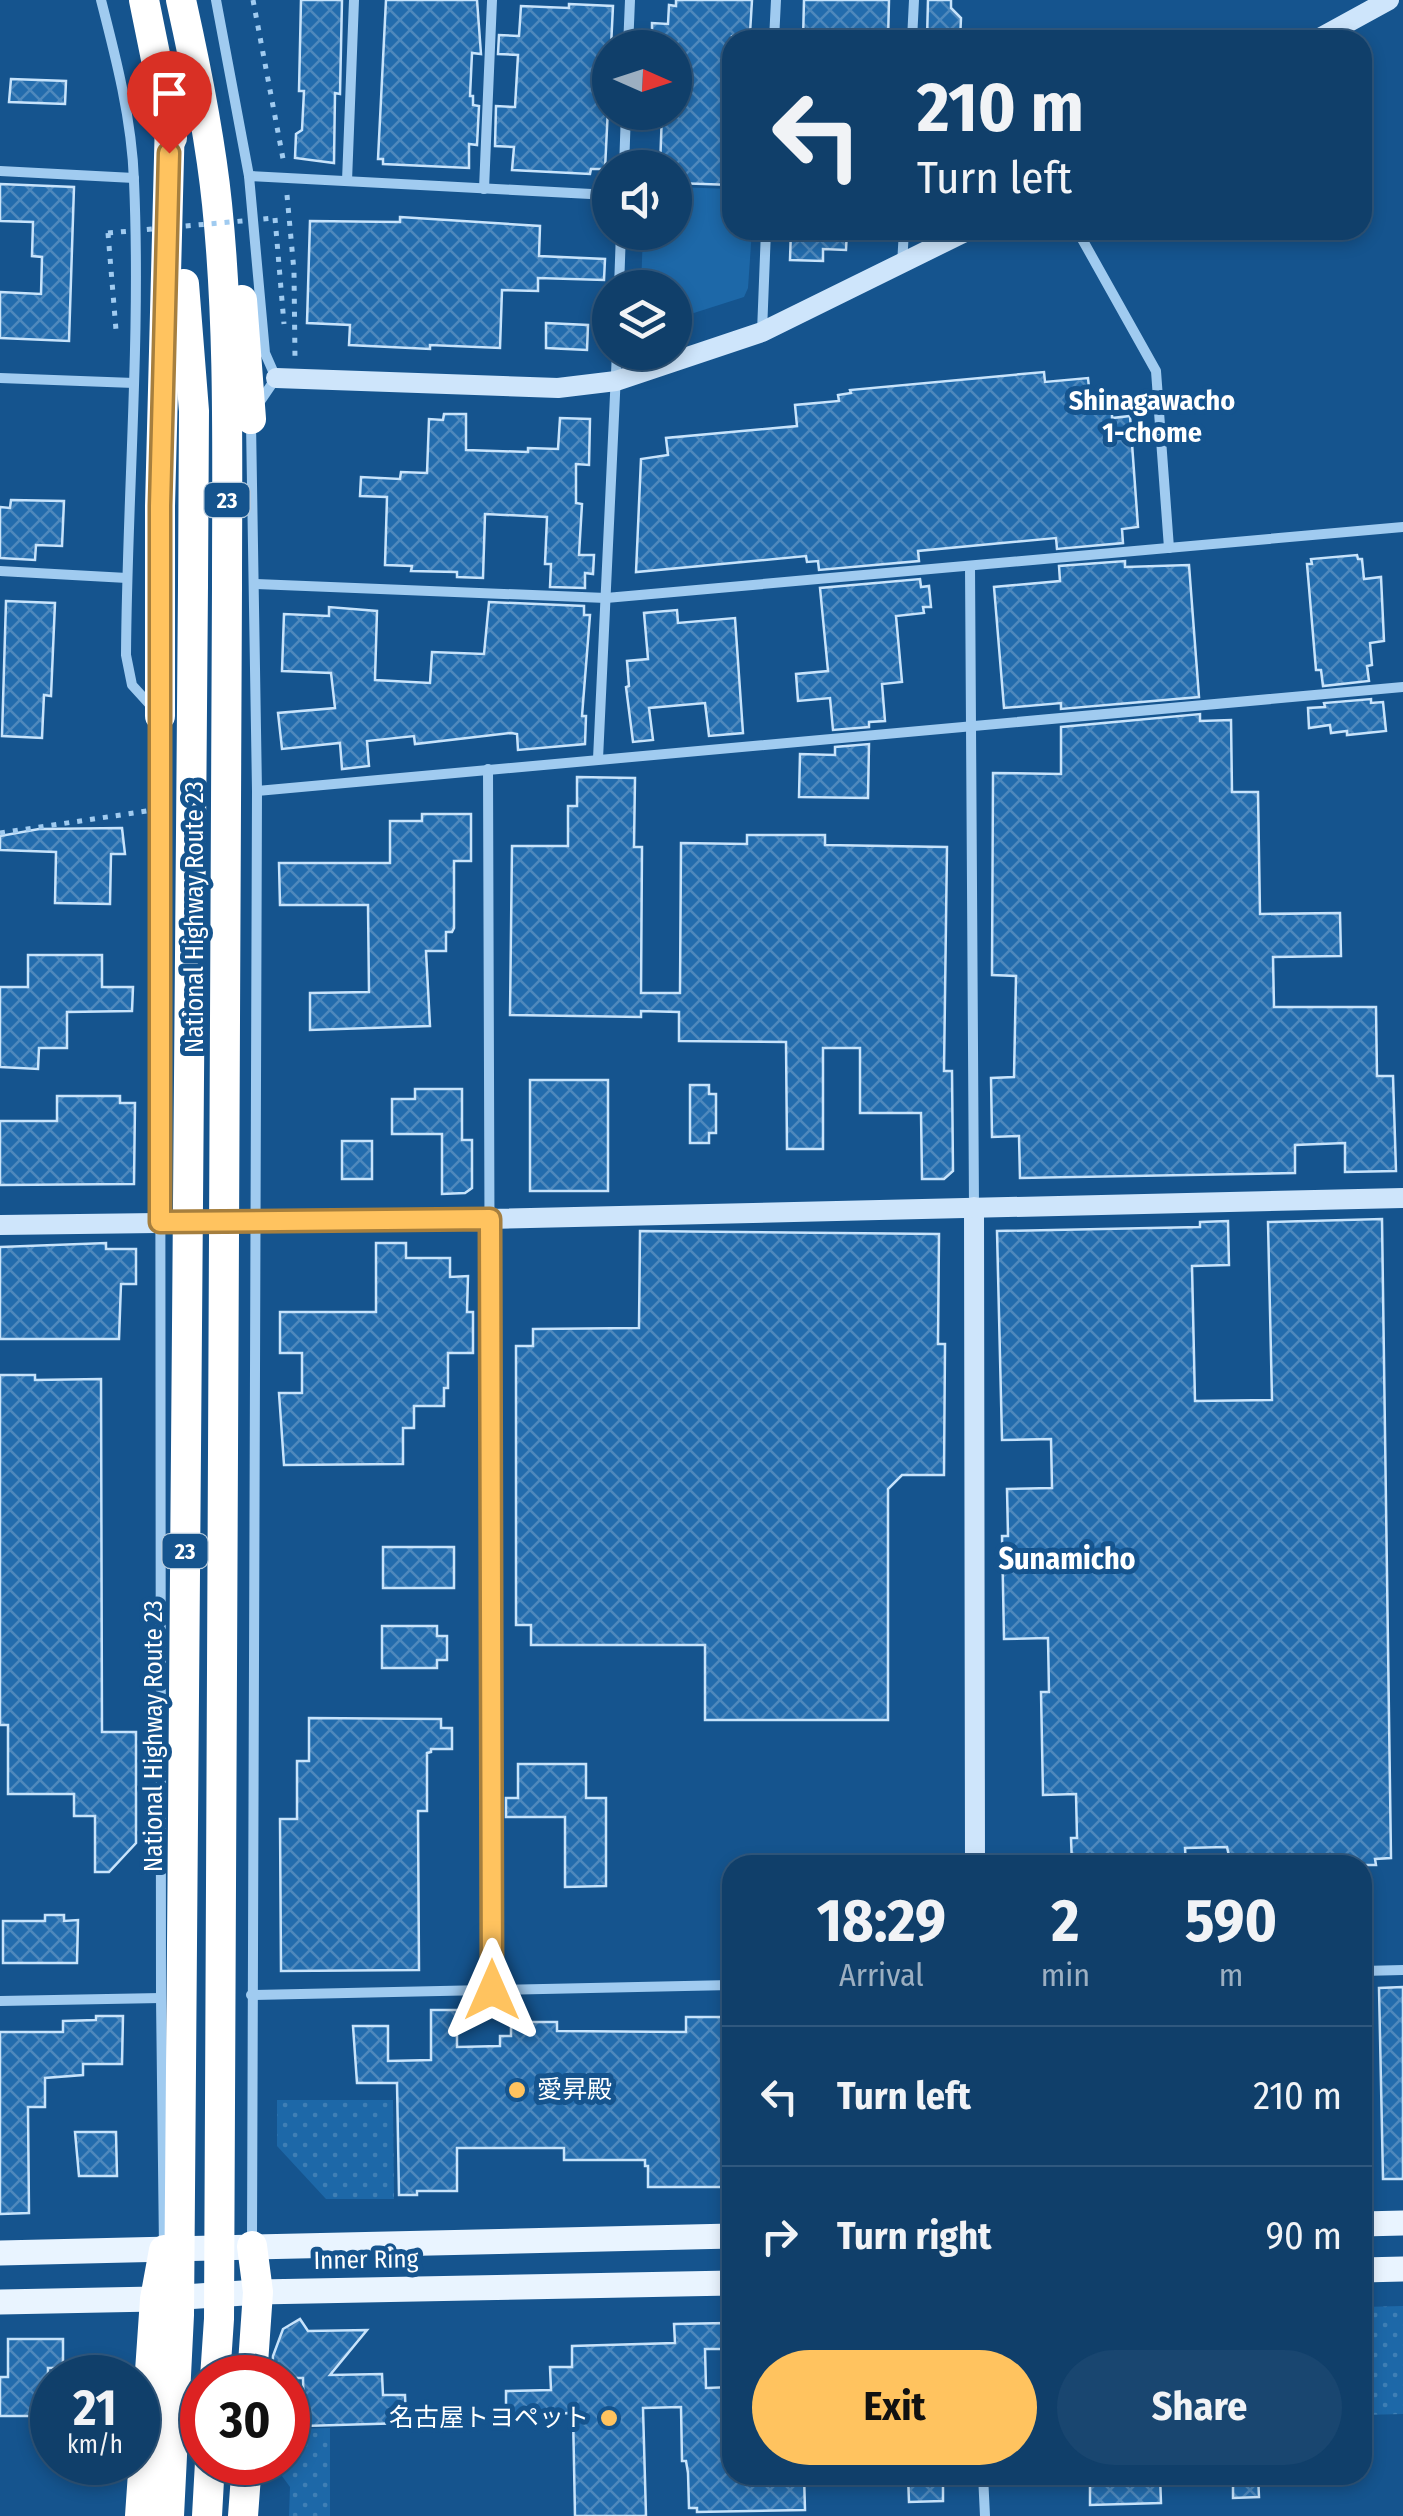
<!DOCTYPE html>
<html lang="en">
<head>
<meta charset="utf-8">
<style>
  body { margin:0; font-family:"Fira Sans Condensed","Noto Sans JP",sans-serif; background:#194670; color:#f1f3f6; height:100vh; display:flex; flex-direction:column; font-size:38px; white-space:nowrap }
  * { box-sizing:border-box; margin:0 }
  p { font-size:32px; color:#9cafc1 }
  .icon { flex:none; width:55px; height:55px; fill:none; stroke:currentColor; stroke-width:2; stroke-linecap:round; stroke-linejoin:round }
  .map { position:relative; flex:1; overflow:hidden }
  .sheet { position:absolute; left:722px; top:1855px; width:650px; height:630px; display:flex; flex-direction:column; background:#103f6a; border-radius:30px; box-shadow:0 5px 15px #0003,0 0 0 2px #30587e }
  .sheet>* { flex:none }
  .hud { position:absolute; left:722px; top:30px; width:650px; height:210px; border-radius:30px; box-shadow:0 5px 15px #0003,0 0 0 2px #30587e; background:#103f6a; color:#f1f3f6; overflow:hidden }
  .needle { width:65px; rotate:93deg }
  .buttons { position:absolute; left:592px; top:30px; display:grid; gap:20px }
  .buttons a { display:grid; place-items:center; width:100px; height:100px; border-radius:50%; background:#103f6a; box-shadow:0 5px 15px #0003,0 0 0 2px #30587e; font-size:50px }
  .speed { position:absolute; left:30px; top:2355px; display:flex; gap:20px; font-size:50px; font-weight:700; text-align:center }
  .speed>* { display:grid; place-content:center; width:130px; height:130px; border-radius:50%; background:#103f6a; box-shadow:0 5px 15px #0003,0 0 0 2px #30587e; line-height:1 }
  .speed small { font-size:25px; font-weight:400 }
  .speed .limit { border:15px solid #d22; background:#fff; color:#111 }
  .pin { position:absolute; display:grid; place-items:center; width:85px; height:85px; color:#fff; margin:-102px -42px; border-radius:50% 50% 50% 0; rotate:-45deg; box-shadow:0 0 10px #0007 }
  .pin .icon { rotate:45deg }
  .me { position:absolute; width:110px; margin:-55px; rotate:0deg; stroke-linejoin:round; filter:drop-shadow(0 0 8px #0008) }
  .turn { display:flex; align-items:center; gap:35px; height:210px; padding:0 30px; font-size:45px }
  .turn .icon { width:130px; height:130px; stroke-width:2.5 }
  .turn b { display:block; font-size:70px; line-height:85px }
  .eta { display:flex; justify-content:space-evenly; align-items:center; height:170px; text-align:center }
  .eta b { font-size:60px; font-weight:700; line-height:70px }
  .action { display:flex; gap:20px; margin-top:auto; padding:20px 30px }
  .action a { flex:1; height:115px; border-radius:60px; background:#ffc35f; color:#111; font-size:40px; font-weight:700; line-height:115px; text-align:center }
  .action a+a { background:#194670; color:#f1f3f6 }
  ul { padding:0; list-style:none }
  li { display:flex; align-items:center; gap:30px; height:140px; padding:0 30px; border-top:2px solid #30587e }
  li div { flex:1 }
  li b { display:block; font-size:38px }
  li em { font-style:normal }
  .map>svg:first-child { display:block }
  .grass { fill:url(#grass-dots) }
  .park { fill:#1d68a8 }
  .building { fill:url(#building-cross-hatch); stroke:#c7e3fb; stroke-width:2.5 }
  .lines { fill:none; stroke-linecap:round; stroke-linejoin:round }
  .path { stroke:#a0cbf0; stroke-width:5; stroke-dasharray:5 8; stroke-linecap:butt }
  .street { stroke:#a0cbf0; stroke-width:10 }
  .secondary { stroke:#cee5fb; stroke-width:20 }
  .primary { stroke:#e9f4ff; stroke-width:25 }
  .highway { stroke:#fff; stroke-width:30 }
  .path-bridge { stroke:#a0cbf0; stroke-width:5; stroke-dasharray:5 8; stroke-linecap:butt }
  .highway-bridge { stroke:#fff; stroke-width:30 }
  .route-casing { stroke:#a67f3e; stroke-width:25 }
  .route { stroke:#ffc35f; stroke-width:18 }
  .poi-dot { fill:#ffc35f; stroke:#15548e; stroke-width:4 }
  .labels { text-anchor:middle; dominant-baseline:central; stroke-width:10; stroke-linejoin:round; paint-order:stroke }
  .shield { fill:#15548e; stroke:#b9ccdd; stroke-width:2.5 }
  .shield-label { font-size:22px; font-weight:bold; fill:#fff }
  .street-label { font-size:25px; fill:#fff; stroke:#15548e }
  .poi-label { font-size:25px; fill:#fff; stroke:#15548e; text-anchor:start }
  .neighbourhood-label { font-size:28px; font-weight:bold; fill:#fff; stroke:#15548e }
  .quarter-label { font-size:30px; font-weight:bold; fill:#fff; stroke:#15548e }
</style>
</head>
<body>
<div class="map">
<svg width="1403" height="2516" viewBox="0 0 1403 2516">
  <defs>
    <pattern id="grass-dots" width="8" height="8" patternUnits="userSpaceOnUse" patternTransform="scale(2.5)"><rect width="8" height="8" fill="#1d68a8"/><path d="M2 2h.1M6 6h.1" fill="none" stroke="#3f7fb5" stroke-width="1.8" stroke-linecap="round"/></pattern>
    <pattern id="building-cross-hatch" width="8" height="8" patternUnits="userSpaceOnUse" patternTransform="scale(2.5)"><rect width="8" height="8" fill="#236cad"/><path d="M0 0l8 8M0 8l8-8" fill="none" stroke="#4f89bd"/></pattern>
  </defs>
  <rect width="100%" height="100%" fill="#15548e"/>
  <g class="grass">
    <path d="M277,2100H393L394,2199H326L277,2146Z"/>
    <path d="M1403,2306V2414L1363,2415V2307Z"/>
    <path d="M330,2428V2516H289L290,2487L282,2476L283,2463L288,2462V2429Z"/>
  </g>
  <path class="park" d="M675,187L732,189V230H752L748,288L744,297L675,319V288L641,287L643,233L675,232Z"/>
  <g class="building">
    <path d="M301,0H342L340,94L335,93L334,163L295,158L296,134L302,130L304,91H299Z"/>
    <path d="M386,0H477L481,54L472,53L470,96H473V105L479,106L477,145L469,144V168L383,164V159H378Z"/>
    <path d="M676,0H752L750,33L732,36V185L675,183V168H660L662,112H675V48H666V43L652,42V23L668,24L669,5L676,6Z"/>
    <path d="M804,0H889L888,40H803Z"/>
    <path d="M928,0H951V8L961,18L960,40L927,39Z"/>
    <path d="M569,4L613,6L605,169H591L590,174L512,170L514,147L495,146L496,106L515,107L518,55L498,54L499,35L519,36L521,6L569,8Z"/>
    <path d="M11,79L66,81L65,104L9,102Z"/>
    <path d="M0,184L74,187L69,341L0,338V292L41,294L42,257L32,256L33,222L0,221Z"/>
    <path d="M400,217L540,226L539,256L605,259L604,280L538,278V291L502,290L500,348L430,345V349L349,345L350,325L307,323L310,221L400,222Z"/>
    <path d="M791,230H847L846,250L823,249V261L790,260Z"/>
    <path d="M546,323L588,325L587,350L546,348Z"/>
    <path d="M1044,372L1045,382L1088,378L1091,406L1100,405V412L1112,411V418L1130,416L1138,527L1122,529L1123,543L1057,549L1056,538L918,551L919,561L819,570L818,561L807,562L806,556L636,572L641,459L668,455L666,438L797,426L795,405L839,401L838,395L851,393L850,390Z"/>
    <path d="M444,414H466V450L528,452V448L558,449L560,418L590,419L589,465L576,464V503L582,504L579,555H594L593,574L585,573V588L550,587L551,564H545L547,517L485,514L483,578L457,577V572L411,571L412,566L385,565L387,497L360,496L361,477L400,479L401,472L427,473L429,419L443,420Z"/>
    <path d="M11,500L64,501L62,546L36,545L35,560L0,558V507L10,508Z"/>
    <path d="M1357,555L1358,559H1362L1364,579L1381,577L1384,641L1370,643L1372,665L1367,666L1369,681L1323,686L1321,670H1316L1307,564H1312L1311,559Z"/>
    <path d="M1125,561V567L1189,565L1199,697L1061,709V703L1004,708L994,587L1060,581L1059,566Z"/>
    <path d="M920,579L921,587L929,586L931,607H923L924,613L896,616L902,682L882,684L885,721L869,722V727L833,730L830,698L798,701L796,674L828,671L820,588Z"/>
    <path d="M6,601L55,603L51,696L44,695L42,738L2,736Z"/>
    <path d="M489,602L584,606V615H590L582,716H586L585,744L518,750L517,734L511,733L415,744L414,736L367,741L369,766L342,769L340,743L282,749L278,713L335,708L331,673L282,671L284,614L329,616V607L377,611L375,680L430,683L432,652L484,654Z"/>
    <path d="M677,610L678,623L735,618L743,733L709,736L705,703L649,708L653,740L633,742L626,687L629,686L627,661L648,659L644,613Z"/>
    <path d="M1371,699V703L1383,702L1386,731L1347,735V731L1331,733L1330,725L1309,728L1308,708L1325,707L1324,703Z"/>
    <path d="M1200,714V721L1231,720L1232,792H1258L1260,914L1340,913L1341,956L1273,957L1274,1007H1376L1377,1076H1393L1396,1171L1345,1172V1143L1295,1145V1173L1020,1178L1019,1136L992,1137L991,1078L1014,1077L1016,976L992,975L993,773L1061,774V727Z"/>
    <path d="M869,744L868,798L799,797L800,754L835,755V747Z"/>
    <path d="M577,777L635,778L634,847H642L641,993H680L681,843L747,844V835H825V845L947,847L944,1071H952L953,1171L944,1179H922L921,1113H860V1048H823V1149H787L786,1042L679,1041V1012L641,1011V1017L510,1015L512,846H568V806H577Z"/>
    <path d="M422,814H471V861H454V928L452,932H446V951H426L430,1026L310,1030V993L369,992L368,905H280L279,863H390V821H422Z"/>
    <path d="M122,828L125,854H111L110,904L55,903L56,852L0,850V836L39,829Z"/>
    <path d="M28,955H102V987H133L132,1011L67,1012V1048H39L38,1069L0,1067V987H28Z"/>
    <rect x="530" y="1080" width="78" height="111"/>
    <path d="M690,1085H709V1094H716V1133H709V1143H690Z"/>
    <path d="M415,1089H462V1140H472V1188L465,1193L442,1194V1134H392V1099H415Z"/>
    <path d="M57,1096H120V1103H135L134,1184L0,1185V1121H57Z"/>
    <rect x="342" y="1141" width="30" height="38"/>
    <path d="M1382,1219L1391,1858L1375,1859L1376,1865H1231L1227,1847L1185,1848L1186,1865H1072L1071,1838H1077L1076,1794L1043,1795L1041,1692H1049L1048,1638L1004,1639L1002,1536H1008L1007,1489L1052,1488L1051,1439L1002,1440L997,1231L1200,1227V1222L1228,1221L1229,1265L1192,1266L1195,1401L1272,1400L1268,1222Z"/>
    <path d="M640,1231L939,1234L938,1344H945L944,1475H902L888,1489V1720H705V1645H531V1625H516V1346H533V1329L639,1328Z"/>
    <path d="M106,1243V1249H136V1284H121L119,1339H0V1247Z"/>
    <path d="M376,1243H406V1258H450V1277L468,1276L467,1312H473V1353H448V1388H444V1406H414V1428H403V1464L284,1465L279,1393H302V1353H280V1312H376Z"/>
    <path d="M0,1375H35V1380L101,1379L102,1732H136V1843L109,1872H95V1816H74V1794H8V1725H0Z"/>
    <rect x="383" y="1547" width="71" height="41"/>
    <path d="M382,1626H437V1636H447V1660H437V1668H382Z"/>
    <path d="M309,1718L441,1719V1728H452V1749H431V1752L427,1753V1811H418L419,1970L281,1971L280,1819H297V1761H309Z"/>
    <path d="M518,1764H586V1798H606V1886L565,1887V1817H506V1798H518Z"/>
    <path d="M45,1915H64V1921L78,1920L77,1963H3V1921H45Z"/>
    <path d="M1403,1987V2179H1383L1379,1988Z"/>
    <path d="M431,2010H457V2047L500,2046V2036H511V2022H557V2031L686,2032V2017H732V2187H648V2166H645V2160H564V2148H457V2191H417V2195H399L397,2083H357L353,2026H388V2061L431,2060Z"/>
    <path d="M96,2016H123L122,2064H83V2075L45,2078V2107H28L29,2213L0,2214V2032H63V2021L96,2020Z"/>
    <path d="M75,2132H116L117,2176H79Z"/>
    <path d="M300,2319L308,2331L367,2330L330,2375L382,2374L383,2395H405L406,2423L304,2426L303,2378H272L273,2356L283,2329Z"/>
    <path d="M727,2323L728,2349H705L706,2388L732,2387V2475H804L805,2510L697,2512V2508H689L688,2473L686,2461H682L681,2407L643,2408L646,2516H575L573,2413L530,2414V2418H506V2391L551,2390L550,2367H572V2346L675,2343L674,2324Z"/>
    <path d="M8,2339H63V2368H48V2416H0V2377H8Z"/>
    <path d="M908,2475H943V2501L909,2502Z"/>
    <path d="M1090,2475H1160L1161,2503L1090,2505Z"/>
    <path d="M1233,2475H1258L1259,2497L1233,2498Z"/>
  </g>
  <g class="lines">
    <g class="path">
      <path d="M253,0L284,164"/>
      <path d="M287,195L294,271L295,359"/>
      <path d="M275,218L284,324"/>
      <path d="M108,233L116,330"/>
      <path d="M0,833L147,811"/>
    </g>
    <g class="street">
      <path d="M101,0C116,58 132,120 134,181C141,339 127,497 126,655L132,685L152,707"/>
      <path d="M216,0L249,176L265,353L276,378L259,403"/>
      <path d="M774,40L776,0"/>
      <path d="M912,40L914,0"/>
      <path d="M628,48L630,0"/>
      <path d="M624,168L626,112"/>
      <path d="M0,171L134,178"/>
      <path d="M249,176L610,195"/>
      <path d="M347,181L354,0"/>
      <path d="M484,189L492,0"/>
      <path d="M1077,230L1156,371L1169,548"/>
      <path d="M902,265L904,230"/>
      <path d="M619,288L621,232"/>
      <path d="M762,332L766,230"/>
      <path d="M0,378L134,383"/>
      <path d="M251,423L257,791L252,2241"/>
      <path d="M970,566L974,1207"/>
      <path d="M0,571L127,578"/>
      <path d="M256,584L606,598L1403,527"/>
      <path d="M160,721L161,1998L164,2249"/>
      <path d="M598,759L617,352"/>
      <path d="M488,769L492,1990"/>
      <path d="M257,791L1403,687"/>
      <path d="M1362,1971L1403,1970"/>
      <path d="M251,1995L732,1985"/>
      <path d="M0,2001L161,1998"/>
      <path d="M983,2475L985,2516"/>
    </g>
    <g class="secondary">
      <path d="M1316,40L1389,0"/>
      <path d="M276,378L558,388L616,381L762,332L969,230"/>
      <path d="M974,1207L975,1865"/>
      <path d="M0,1225L490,1219L1403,1198"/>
    </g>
    <g class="primary">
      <path d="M1362,2224L1403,2223"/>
      <path d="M0,2253L732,2236"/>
      <path d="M1362,2270L1403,2269"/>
      <path d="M0,2302L155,2299L258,2292L732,2283"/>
    </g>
    <g class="highway">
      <path d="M144,0L172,138"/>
      <path d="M181,0C196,67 210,135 217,204C230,330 227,460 227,587"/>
      <path d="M184,284L194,411L193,585"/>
      <path d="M242,300L251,419"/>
      <path d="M160,716V506L170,119"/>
      <path d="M252,2378L258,2292L252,2246"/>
      <path d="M140,2516L155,2299L164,2250"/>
      <path d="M207,2516L210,2462"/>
      <path d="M243,2516L247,2462"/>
    </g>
    <path class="path-bridge" d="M108,233L275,218"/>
    <g class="highway-bridge">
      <path d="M215,2378L219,2319L227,587"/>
      <path d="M169,2516L179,2315L193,585"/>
    </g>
  </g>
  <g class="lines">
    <g class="route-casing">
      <path id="route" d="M169,153L160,506V1222L490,1219L492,1990"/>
    </g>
    <use href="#route" class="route"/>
  </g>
  <g class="poi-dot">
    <circle cx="517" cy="2090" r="10"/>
    <circle cx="609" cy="2418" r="10"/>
  </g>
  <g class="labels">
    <g class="shield">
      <rect x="204.5" y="483" width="45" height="34" rx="8"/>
      <rect x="162.5" y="1534" width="45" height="34" rx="8"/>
    </g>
    <g class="shield-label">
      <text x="227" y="500">23</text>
      <text x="185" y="1551">23</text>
    </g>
    <g class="street-label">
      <text transform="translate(195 917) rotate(-90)">National Highway Route 23</text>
      <text transform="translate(154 1736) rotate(-90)">National Highway Route 23</text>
      <text transform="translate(366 2260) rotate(-1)">Inner Ring</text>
    </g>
    <g class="poi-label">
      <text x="537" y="2090">愛昇殿</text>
      <text x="589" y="2418" text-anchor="end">名古屋トヨペット</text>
    </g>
    <g class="neighbourhood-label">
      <text x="1152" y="400">Shinagawacho<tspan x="1152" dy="32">1-chome</tspan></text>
    </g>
    <g class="quarter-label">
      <text x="1067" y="1559">Sunamicho</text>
    </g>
  </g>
</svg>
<div class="buttons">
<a><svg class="needle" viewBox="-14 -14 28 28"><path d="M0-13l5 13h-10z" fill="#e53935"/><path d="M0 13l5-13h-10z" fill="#9cafc1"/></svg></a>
<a><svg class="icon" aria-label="sound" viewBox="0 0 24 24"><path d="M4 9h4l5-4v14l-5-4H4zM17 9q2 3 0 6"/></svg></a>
<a><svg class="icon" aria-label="layers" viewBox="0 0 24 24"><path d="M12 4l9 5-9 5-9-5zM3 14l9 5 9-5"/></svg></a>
</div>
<div class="speed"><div>21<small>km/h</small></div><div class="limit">30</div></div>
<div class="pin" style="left:169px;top:153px;background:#d93025"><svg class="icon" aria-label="arrive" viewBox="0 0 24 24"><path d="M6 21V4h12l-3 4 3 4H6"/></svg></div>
<svg class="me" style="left:492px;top:1990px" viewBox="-20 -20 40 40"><path d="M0-17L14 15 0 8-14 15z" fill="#ffc35f" stroke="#fff" stroke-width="4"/></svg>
<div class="hud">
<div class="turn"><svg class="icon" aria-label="left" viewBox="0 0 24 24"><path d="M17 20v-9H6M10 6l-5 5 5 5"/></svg><div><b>210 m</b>Turn left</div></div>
</div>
<section class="sheet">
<div class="eta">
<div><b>18:29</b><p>Arrival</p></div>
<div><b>2</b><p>min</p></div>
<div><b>590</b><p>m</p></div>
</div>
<ul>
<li><svg class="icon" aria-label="left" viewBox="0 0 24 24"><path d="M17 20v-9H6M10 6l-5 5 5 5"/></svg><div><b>Turn left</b></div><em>210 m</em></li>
<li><svg class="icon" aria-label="right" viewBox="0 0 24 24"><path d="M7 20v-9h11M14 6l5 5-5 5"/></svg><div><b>Turn right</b></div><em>90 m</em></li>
</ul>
<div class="action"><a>Exit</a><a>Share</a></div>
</section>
</div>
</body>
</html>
